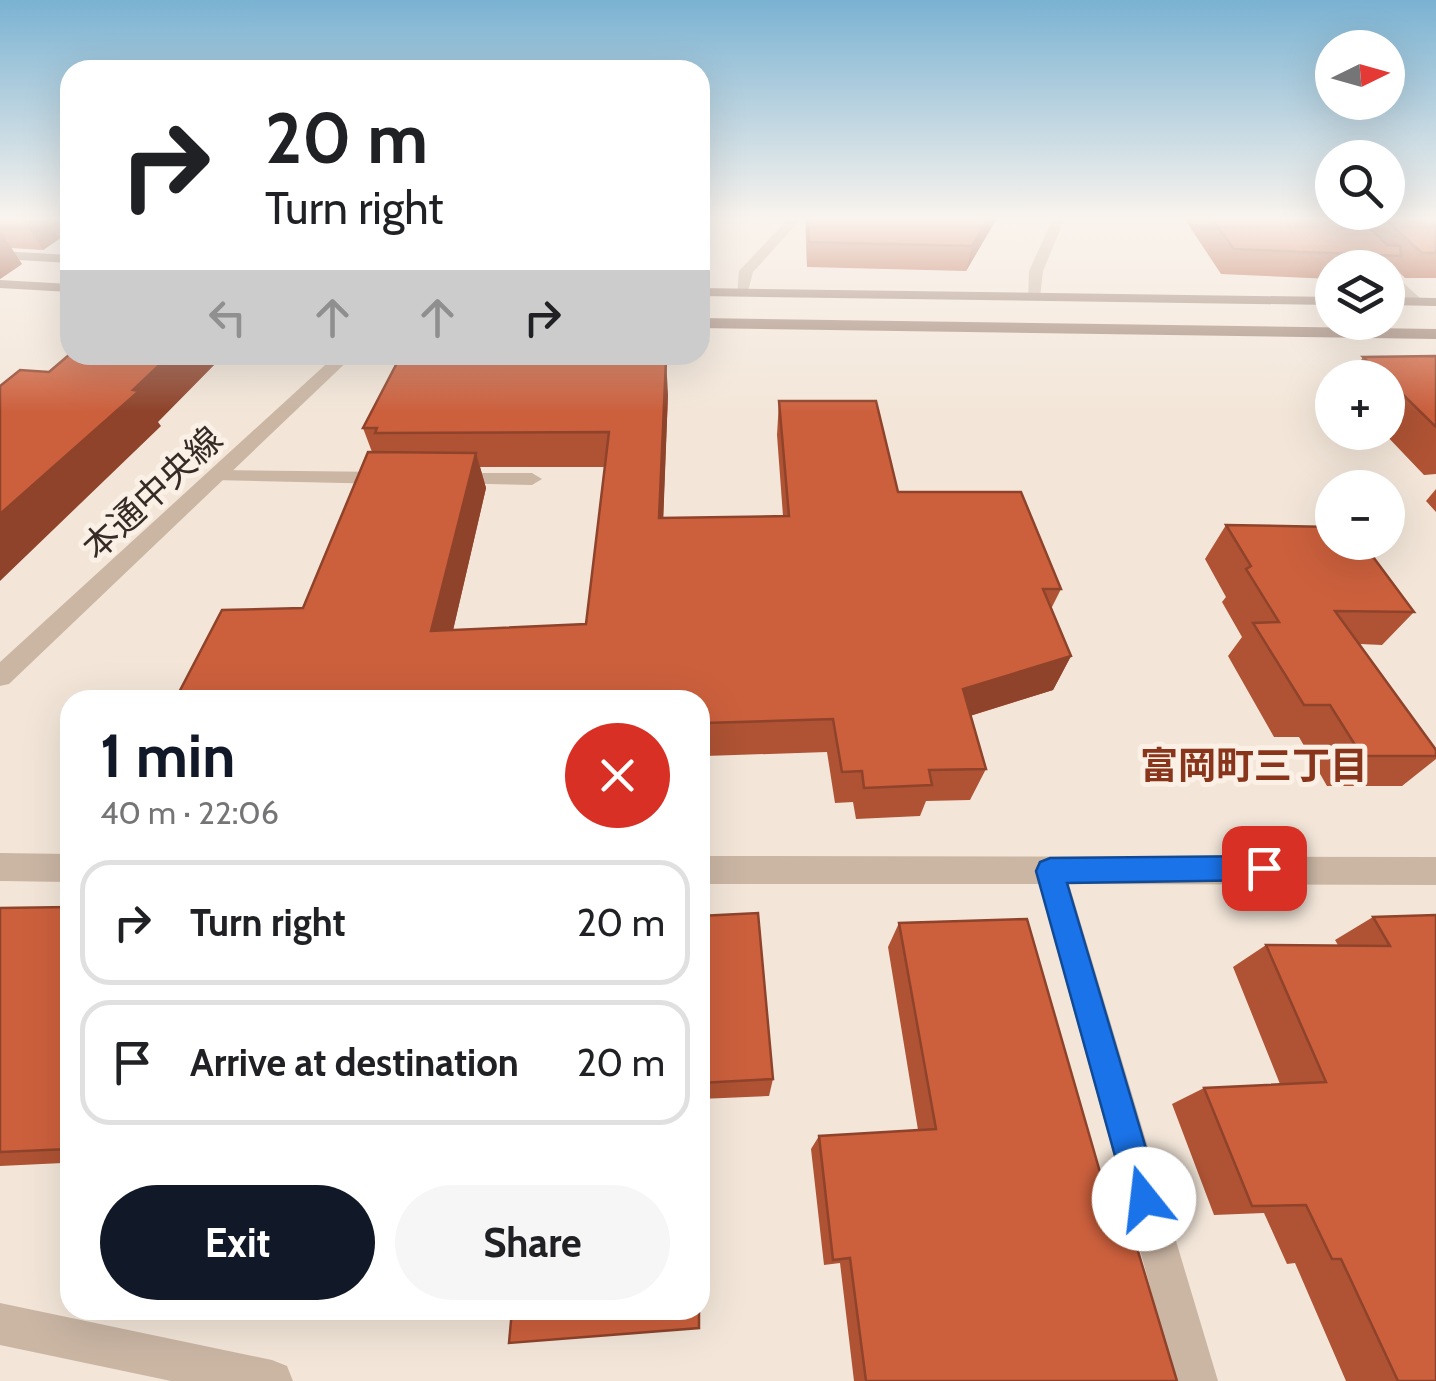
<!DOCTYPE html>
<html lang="en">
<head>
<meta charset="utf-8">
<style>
  body { margin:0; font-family:Cabin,"Noto Sans JP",sans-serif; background:#f6f6f6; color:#202124; height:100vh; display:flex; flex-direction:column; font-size:38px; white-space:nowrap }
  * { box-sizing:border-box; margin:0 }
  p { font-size:32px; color:#757577 }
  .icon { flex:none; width:55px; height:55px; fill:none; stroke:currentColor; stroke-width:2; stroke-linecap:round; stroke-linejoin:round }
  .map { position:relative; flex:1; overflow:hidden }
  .side { position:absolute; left:60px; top:690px; width:650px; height:630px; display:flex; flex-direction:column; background:#fff; border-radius:30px; box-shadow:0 10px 40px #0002 }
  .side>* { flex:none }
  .banner { position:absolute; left:60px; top:60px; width:650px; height:305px; border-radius:30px; box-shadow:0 10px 40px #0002; background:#fff; color:#202124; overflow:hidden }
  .needle { width:65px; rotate:85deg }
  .buttons { position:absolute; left:1315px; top:30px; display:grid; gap:20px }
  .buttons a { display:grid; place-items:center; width:90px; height:90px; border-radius:50%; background:#fff; box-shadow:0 10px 40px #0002; font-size:50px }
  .pin { position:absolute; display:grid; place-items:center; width:85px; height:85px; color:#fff; margin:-42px; border-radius:20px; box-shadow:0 5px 15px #0006 }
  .me { position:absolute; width:110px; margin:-55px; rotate:344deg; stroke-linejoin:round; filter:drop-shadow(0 0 8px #0008) }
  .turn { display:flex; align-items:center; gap:35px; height:210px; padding:0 40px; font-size:45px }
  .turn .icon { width:130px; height:130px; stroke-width:2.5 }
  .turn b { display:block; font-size:70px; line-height:85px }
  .lanes { display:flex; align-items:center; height:95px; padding:0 40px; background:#0003; justify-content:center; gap:50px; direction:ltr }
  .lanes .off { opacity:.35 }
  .round { display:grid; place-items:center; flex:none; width:105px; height:105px; border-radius:52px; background:#f6f6f6 }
  .overview { display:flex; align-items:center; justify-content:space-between; height:170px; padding:0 40px }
  h1 { font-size:60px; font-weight:800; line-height:75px; color:#111827 }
  .button { display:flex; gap:20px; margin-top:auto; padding:20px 40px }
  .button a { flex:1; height:115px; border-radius:60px; background:#111827; color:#fff; font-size:40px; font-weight:800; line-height:115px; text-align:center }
  .button a+a { background:#f6f6f6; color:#202124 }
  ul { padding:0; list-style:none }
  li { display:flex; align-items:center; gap:30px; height:125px; margin:0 20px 15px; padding:0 20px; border:5px solid #e0e0e0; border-radius:30px }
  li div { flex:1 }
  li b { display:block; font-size:38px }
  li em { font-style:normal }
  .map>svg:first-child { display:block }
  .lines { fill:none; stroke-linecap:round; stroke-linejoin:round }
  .minor { fill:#cbb6a4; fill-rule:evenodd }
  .tertiary { fill:#cbb6a4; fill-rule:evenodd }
  .secondary { fill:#9f8475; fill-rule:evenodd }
  .wall { fill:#af5334; fill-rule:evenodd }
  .shaded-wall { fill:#8f432b }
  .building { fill:#cc603d; stroke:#8f432b; stroke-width:2.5 }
  .route { fill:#1a73e8; stroke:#114b97; stroke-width:2.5 }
  .labels { text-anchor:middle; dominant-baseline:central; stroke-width:10; stroke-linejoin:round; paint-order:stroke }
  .street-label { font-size:35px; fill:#362b26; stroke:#faf0e5 }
  .neighbourhood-label { font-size:38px; font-weight:bold; fill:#89351b; stroke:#faf0e5 }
</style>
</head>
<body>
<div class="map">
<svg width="1436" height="1381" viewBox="0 0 1436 1381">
  <rect width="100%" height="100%" fill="#f3e6d9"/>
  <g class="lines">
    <g class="minor">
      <path d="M789,218H802L753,272L747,296H737L739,271Z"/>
      <path d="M1053,218H1065L1043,271L1040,297L1028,300L1029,271Z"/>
      <path d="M1388,269L1421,299V305H1411L1388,281Z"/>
      <path d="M221,470L387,472L397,478L387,484L214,480L211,476Z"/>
      <path d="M452,473H532L542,479L532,485L445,483L442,479Z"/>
      <path d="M0,853L70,854V882L0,881Z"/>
      <path d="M700,856L1436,857V885L1069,884L1218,1381H1176L1039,884H700Z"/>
      <path d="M0,1303L272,1360L287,1366L293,1381H171L0,1345Z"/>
    </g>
    <path class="tertiary" d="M336,355H354L9,684L0,686V662Z"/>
    <g class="secondary">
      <path d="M0,251L70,255V263L0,259Z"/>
      <path d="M0,280L70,284V292L0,288Z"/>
      <path d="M700,288L1332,297V305L700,296Z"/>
      <path d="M1388,297L1436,298V306L1388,305Z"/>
      <path d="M700,318L1436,329V339L700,328Z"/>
    </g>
  </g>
  <g class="wall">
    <path d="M0,218H70V239H59L43,250L11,248L22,264L0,279Z"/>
    <path d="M805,218H997L966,271L807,267Z"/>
    <path d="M1184,218H1436V278H1405L1394,267L1388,277V268H1332V279L1221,274Z"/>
    <path d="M1436,356V474L1424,475L1383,432H1388V378H1349L1363,357Z"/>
    <path d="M668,394L663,518L783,516L777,435L779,401L898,492L1061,589L1051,609L1071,656L1053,690L970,716L986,769L970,800L926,801L920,816L856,819L853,802L835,803L827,752L705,756L704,747L700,748V700L303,608L372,452L363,428ZM480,467H605L586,624L453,630L486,488Z"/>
    <path d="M1436,489V512L1426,501Z"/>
    <path d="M1226,525L1414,612L1382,645L1360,644L1436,750V759L1402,786H1327L1299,737H1274L1228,656L1242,637L1222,602L1226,597L1205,559Z"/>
    <path d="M70,907V1166L63,1163L0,1166V908Z"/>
    <path d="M1436,915V1381H1346L1295,1263L1287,1264L1264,1213L1214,1215L1172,1104L1204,1088L1280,1084L1233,967L1266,945H1338L1335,940L1373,917Z"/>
    <path d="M700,916L773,1079L769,1096L700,1099Z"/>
    <path d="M899,923L1102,1179L1177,1381H854L840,1263L824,1265L811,1149L819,1136L918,1130L888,947Z"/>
  </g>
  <g class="shaded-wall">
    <path d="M23,218H46L59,239L43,250Z"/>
    <path d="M989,218H997L966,271L972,246Z"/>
    <path d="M1,232L22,264L0,279V233Z"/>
    <path d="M170,355H224L158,422L161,426L0,581V514Z"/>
    <path d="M666,360L668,394L662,553L659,518Z"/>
    <path d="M476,453L486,488L445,665L431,631Z"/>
    <path d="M1071,656L1053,690L950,722L963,689Z"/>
  </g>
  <g class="building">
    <path d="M808,218H989L972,246L809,242Z"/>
    <path d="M1211,218H1360L1387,245L1400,246L1401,256L1234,249Z"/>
    <path d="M1384,218H1436V253H1422Z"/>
    <path d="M70,354L170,355L133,390L139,391L0,514V386L20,370L49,372Z"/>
    <path d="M1436,356V427L1388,380V378H1385L1363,357Z"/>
    <path d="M666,360L659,518L789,516L779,401H876L898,492H1021L1061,589H1043L1071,656L963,689L986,769L929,770L932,785L864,788L862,771L842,772L833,719L704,723L703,715H700V700H175L222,610L303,608L368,452L476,453L431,631L586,624L609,432L375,433L377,428H363L398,361Z"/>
    <path d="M1226,525L1332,527V542H1362L1414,612L1335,611L1436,750V756H1362L1330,705H1304L1253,623L1279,622L1246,569L1251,566Z"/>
    <path d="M70,907V1164H62L68,1149L0,1152V908Z"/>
    <path d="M758,913L773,1079L700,1083V916Z"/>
    <path d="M1436,915V1381H1398L1341,1259H1332L1306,1205L1252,1206L1204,1088L1326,1082L1266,945L1390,946L1373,917Z"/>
    <path d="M1027,919L1102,1179L1116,1178L1177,1381H866L850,1258L833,1260L819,1136L936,1129L899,923Z"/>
    <path d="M512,1310H699V1328L509,1343Z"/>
  </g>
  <linearGradient id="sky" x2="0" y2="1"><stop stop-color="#7ab2d2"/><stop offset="0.53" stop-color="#faf4ee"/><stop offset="1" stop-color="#faf4ee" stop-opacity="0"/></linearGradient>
  <rect width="1436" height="412" fill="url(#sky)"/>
  <path class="route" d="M1264,856L1273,859L1277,868L1273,877L1264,880L1067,883L1161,1199L1156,1211L1144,1216L1132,1211L1127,1199L1036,871L1040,862L1050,858Z"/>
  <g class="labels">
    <g class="street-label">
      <text transform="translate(152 493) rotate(-43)">本通中央線</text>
    </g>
    <g class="neighbourhood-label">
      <text x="1254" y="765">富岡町三丁目</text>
    </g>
  </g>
</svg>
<div class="buttons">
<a><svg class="needle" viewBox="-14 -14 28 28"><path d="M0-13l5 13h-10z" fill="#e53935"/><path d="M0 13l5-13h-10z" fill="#757577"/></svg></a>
<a><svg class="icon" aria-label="search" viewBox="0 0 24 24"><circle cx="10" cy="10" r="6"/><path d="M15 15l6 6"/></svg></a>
<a><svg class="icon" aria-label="layers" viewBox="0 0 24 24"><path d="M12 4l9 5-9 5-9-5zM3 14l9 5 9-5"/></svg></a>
<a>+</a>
<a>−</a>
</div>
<div class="pin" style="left:1264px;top:868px;background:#d93025"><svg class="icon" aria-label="arrive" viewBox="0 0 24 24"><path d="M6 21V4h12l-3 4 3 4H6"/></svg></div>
<svg class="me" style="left:1144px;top:1199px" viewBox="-20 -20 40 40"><circle r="19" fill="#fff"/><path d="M0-13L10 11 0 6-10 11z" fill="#1a73e8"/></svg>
<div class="banner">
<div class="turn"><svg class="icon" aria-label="right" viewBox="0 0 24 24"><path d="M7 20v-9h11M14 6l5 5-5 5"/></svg><div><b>20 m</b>Turn right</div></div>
<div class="lanes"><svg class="icon off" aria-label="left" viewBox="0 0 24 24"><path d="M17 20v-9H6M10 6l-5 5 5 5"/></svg><svg class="icon off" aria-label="ahead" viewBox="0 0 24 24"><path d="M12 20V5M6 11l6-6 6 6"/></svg><svg class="icon off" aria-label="ahead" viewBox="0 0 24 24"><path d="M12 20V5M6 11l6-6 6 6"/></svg><svg class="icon" aria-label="right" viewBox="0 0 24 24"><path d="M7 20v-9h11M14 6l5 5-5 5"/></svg></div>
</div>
<section class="side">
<div class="overview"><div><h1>1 min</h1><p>40 m · 22:06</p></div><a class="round" style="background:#d93025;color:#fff"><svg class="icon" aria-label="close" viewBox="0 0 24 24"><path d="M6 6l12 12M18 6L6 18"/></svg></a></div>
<ul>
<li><svg class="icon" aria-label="right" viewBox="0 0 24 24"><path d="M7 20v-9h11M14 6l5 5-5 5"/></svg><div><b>Turn right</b></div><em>20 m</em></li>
<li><svg class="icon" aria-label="arrive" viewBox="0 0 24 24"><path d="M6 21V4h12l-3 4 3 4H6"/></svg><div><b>Arrive at destination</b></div><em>20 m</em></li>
</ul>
<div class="button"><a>Exit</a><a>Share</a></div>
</section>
</div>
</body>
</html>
